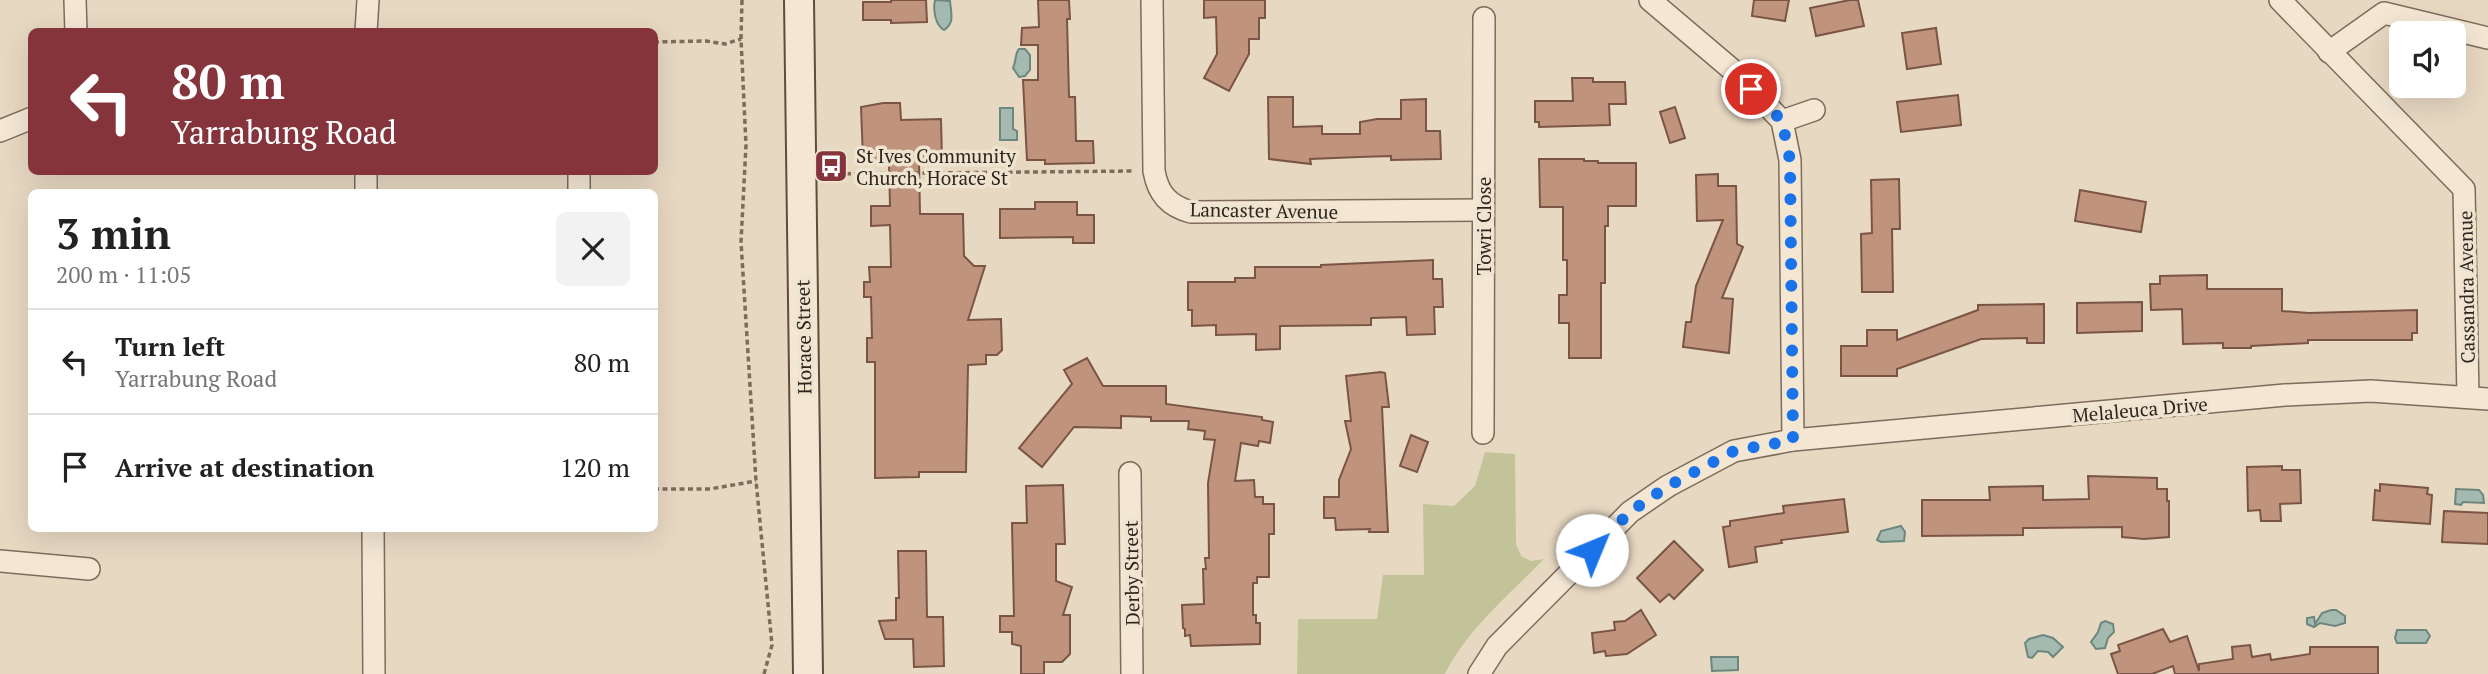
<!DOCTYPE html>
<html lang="en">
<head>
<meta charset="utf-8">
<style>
  body { margin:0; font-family:"PT Serif",serif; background:#f2f2f2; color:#222; height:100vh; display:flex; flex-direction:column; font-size:26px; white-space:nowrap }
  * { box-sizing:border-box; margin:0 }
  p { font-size:23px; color:#767676 }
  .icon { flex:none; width:38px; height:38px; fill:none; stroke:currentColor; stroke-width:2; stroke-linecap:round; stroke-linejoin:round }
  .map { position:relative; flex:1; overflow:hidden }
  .sheet { position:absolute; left:28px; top:189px; width:630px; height:343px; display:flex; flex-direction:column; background:#fff; border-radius:10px; box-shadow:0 7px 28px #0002 }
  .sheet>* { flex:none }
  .top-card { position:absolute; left:28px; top:28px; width:630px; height:147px; border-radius:10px; box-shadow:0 7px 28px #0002; background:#85343c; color:#fff; overflow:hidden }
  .fabs { position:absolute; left:2389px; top:21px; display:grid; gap:14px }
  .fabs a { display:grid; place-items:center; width:77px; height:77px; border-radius:10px; background:#fff; box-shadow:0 7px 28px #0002; font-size:35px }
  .pin { position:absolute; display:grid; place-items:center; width:60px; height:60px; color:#fff; margin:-30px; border:4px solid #fff; border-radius:50%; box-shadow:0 2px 7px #0007 }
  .me { position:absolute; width:77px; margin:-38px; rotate:45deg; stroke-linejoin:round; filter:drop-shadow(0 0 5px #0008) }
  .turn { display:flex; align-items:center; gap:24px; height:147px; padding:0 28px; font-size:32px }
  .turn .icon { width:91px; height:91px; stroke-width:2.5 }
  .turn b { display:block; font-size:49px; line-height:60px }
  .round { display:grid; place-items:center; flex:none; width:74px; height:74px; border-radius:10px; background:#f2f2f2 }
  .summary { display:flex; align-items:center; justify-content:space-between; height:119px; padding:0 28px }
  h1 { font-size:42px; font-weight:800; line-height:52px }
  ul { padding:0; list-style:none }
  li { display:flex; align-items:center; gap:21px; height:105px; padding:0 28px; border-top:2px solid #e0e0e0 }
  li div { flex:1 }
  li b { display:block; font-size:26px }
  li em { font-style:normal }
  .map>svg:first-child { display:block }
  .green { fill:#c2c398 }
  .water { fill:#a4bab1; stroke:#6c877e; stroke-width:2 }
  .building { fill:#c0937d; stroke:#7a5545; stroke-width:2 }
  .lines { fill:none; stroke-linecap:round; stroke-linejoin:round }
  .minor-casing { stroke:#7e6b5c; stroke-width:24 }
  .secondary-casing { stroke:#604c3f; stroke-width:32 }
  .path { stroke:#7e6b5c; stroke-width:3.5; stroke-dasharray:5 3.5; stroke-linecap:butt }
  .minor { stroke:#f3e7d4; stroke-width:21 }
  .secondary { stroke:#f3e7d4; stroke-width:28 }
  .route { stroke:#1a73e8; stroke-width:12; stroke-dasharray:0 21.6 }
  .labels { text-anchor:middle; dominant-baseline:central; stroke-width:7; stroke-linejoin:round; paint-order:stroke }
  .poi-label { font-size:19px; fill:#30251e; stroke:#efe4d0; text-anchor:start }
  .street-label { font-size:19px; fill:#30251e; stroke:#efe4d0 }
</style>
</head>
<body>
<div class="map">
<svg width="2488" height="674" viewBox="0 0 2488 674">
  <rect width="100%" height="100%" fill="#e7d8c2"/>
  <path class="green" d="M1485,452L1515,454L1516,544L1521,556L1531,561L1544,559C1509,595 1467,629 1445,674H1297L1298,619H1377L1383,575H1424L1423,504L1454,506L1475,486Z"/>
  <g class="water">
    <path d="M935,0L950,1C951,13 955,23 944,30C935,25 933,10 935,0Z"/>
    <path d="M1019,49H1025L1030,55V70L1025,76L1019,77L1013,68C1016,62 1015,53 1019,49Z"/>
    <path d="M1000,108H1013V129L1017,131V140H1000Z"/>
    <path d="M2456,489L2479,490L2483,495L2484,503L2463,502L2461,505L2455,504Z"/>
    <path d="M1901,526L1905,532L1904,541L1881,542L1877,540L1881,531Z"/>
    <path d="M2331,610H2336L2345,616V623L2335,626L2320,623L2314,627L2307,624V618L2314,617L2315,624L2322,613Z"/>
    <path d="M2105,621L2113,624L2114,632L2108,638L2105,648L2096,649L2091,642L2098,632L2101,623Z"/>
    <path d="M2397,630H2426L2430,636L2426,643H2397L2395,638Z"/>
    <path d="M2043,635L2053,638L2063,647L2053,657L2048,652L2038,651L2032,658L2028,657L2025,643L2029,639Z"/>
    <path d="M1711,657H1738V670L1712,671Z"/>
  </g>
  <g class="building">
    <path d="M891,0H926L927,22L891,23V20H863V2H891Z"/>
    <path d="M1038,0H1069L1070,19H1067L1069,97H1075L1076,141H1093L1094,163L1045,164V160H1027L1023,80H1038V45H1021L1022,28L1039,27Z"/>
    <path d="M1204,0H1265V18H1259V39H1249V54L1229,91L1204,78L1217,54L1216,17L1204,18Z"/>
    <path d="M1754,0H1789L1785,21L1752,16Z"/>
    <path d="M1850,0H1858L1864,26L1816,36L1810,8Z"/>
    <path d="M1936,28L1941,64L1907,69L1902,33Z"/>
    <path d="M1572,78H1593V82H1625L1626,104H1609L1610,125L1539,127V122H1535V101H1573Z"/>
    <path d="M1958,95L1961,125L1901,132L1897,102Z"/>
    <path d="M1268,97H1293V127L1322,126V134H1360V122L1377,119H1401V100L1426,99V131H1440L1441,159L1391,160V156L1359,157L1310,159L1311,164L1269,159Z"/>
    <path d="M883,103H900L901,120L941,119L942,160L919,163L920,214H963L964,256L974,266H985L968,320L1001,319L1002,350L997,355H986V364L968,365L966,472H919V477L875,478V362H867V338H872L871,297H864V282H870L869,267H891L890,225L871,226V206H890L889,164H871V159L863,158L861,107Z"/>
    <path d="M1675,107L1685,138L1670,143L1660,112Z"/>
    <path d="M1539,159H1584V161H1598V163H1636V206H1608V226H1605V283H1601V358H1569V323H1559V295H1567V260H1563V207H1540Z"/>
    <path d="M1718,174V186H1736L1737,244L1743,247L1722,298L1733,299L1729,353L1683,347L1686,322H1691L1696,286L1723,220L1697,221L1696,175Z"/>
    <path d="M1899,179L1900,229H1892L1893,292H1862L1861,234L1872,233L1871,180Z"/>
    <path d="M2080,190L2146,202L2141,232L2075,221Z"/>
    <path d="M1035,202H1077V215H1094V243H1073V237L1000,238V209H1035Z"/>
    <path d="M1433,260V279H1442L1443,307H1434L1435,334L1407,335L1406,317L1371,318V325L1280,326V349L1256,350V334L1216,335V325L1192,326V310H1188V282H1235V278H1255V267H1321V265Z"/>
    <path d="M2207,275V289H2282V311L2309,313L2417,310V333H2412V340H2308V343L2251,346V348H2223V343L2183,344L2182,309L2151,310L2150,284H2160V276Z"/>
    <path d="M2142,302V331L2077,333V303Z"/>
    <path d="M2044,304V343H2027V338L1981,339L1897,369V376H1841V346H1867V330H1897V340L1978,310V305Z"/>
    <path d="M1087,358L1103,386H1166V404L1262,417V420L1273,422L1270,443L1259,441L1258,446L1241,443L1235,481L1254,480L1255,497H1263V504H1274V534H1269V577H1257V583H1253V615H1256V623H1260V644L1191,646L1190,635L1185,636V629L1183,628L1182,605L1204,604L1203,569H1206L1205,558H1209L1208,483L1215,440L1204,439L1205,431L1188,429L1189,421H1151V417L1121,416V428L1074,427L1042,467L1019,448L1072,384L1064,370Z"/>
    <path d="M1381,372L1385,373L1389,407H1382L1388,532H1369L1370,529L1336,530L1335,518H1324V497H1339V480L1351,449L1345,421H1351L1346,376Z"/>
    <path d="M1411,435L1428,442L1417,472L1400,466Z"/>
    <path d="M2282,466V470H2300L2301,503L2280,504L2281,521H2261L2260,510L2248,511L2247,467Z"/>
    <path d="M2088,476L2157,478V489H2167V501H2169V537L2144,539L2122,537V527L2023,528V535L1922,536V500H1990L1989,487L2043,486V500L2089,499Z"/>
    <path d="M2380,484L2428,488L2427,494L2432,495L2430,524L2373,520L2375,490L2380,491Z"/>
    <path d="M1063,485L1065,544H1056V581L1072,587L1063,615H1070V654L1062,662H1044V674H1021V646L1012,644V632H1000V616H1014L1012,523H1027L1026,486Z"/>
    <path d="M1844,499L1848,532L1781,540L1782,543L1755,547L1757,562L1729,567L1723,527L1730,526V521L1784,513L1783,506Z"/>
    <path d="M2444,511L2488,513V544L2442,542Z"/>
    <path d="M1674,541L1703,570L1674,599L1669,594L1660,602L1637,578Z"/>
    <path d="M898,551H926L927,617H943L944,666L914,667L913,639H885L879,621L896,620V598H899Z"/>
    <path d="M1641,610L1656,635L1627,654L1606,656L1605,651L1594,653L1592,633L1615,630L1614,622L1625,621Z"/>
    <path d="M2163,629L2170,642L2187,636L2199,671V664L2233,659L2232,647L2250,645L2252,657L2270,654L2271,660L2310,654V647H2378V674H2175L2173,666L2152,674H2118L2111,654L2120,651L2118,645Z"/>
  </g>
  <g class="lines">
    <g class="minor-casing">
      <g id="minor">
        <path d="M75,0L76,32"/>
        <path d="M1152,0L1154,171C1158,194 1169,206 1191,212L1483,210"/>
        <path d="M1650,0L1736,73L1782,121L1790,160L1793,440"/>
        <path d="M2280,0L2464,189L2468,397"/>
        <path d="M366,32L368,0"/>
        <path d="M2329,52L2384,13L2488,38"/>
        <path d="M1782,121L1814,110"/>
        <path d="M0,131L32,118"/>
        <path d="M366,172V192"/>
        <path d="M579,172V192"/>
        <path d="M1483,433L1484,18"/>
        <path d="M1130,473L1132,674"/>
        <path d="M373,528L374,674"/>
        <path d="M0,561L89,569"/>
        <path d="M1479,674L1497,646L1630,512L1668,486L1734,451L1793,440L2285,395L2371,391L2488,399"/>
      </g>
    </g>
    <g class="secondary-casing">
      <path id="secondary" d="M799,0L808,674"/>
    </g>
    <g class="path">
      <path d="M742,0L741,39L746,145L741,242L756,481L772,645L764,674"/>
      <path d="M654,42L706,41L725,44L741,39"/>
      <path d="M829,174L1135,171"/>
      <path d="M654,489H710L756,481"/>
    </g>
    <use href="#minor" class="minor"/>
    <use href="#secondary" class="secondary"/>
  </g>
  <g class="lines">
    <path class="route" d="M1592,550L1630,512L1668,486L1734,451L1793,440L1790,160L1782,121L1751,89"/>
  </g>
  <defs>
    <g id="bus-square" transform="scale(1.75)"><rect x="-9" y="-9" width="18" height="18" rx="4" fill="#85343c" stroke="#efe4d0"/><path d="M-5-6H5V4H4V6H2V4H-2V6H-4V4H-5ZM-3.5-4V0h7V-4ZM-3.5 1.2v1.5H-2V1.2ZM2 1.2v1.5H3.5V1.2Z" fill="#fff"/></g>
  </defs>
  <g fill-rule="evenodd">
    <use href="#bus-square" x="831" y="166"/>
  </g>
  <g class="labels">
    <g class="poi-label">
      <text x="856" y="155">St Ives Community<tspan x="856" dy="22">Church, Horace St</tspan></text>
    </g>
    <g class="street-label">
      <text transform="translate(1264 210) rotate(1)">Lancaster Avenue</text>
      <text transform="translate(1483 226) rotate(-90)">Towri Close</text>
      <text transform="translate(2466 287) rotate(-91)">Cassandra Avenue</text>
      <text transform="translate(803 337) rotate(-91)">Horace Street</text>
      <text transform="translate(2140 409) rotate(-5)">Melaleuca Drive</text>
      <text transform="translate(1131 573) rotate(-91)">Derby Street</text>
    </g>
  </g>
</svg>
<div class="fabs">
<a><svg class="icon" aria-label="sound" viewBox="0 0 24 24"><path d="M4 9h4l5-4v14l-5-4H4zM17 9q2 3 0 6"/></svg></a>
</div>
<div class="pin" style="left:1751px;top:89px;background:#d93025"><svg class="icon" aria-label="arrive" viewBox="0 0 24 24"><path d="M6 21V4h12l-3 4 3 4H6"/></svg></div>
<svg class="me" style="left:1592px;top:550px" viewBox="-20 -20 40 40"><circle r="19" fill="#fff"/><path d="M0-13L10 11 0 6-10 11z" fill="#1a73e8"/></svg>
<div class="top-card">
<div class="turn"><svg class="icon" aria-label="left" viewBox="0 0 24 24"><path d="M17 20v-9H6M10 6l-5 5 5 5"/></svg><div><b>80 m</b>Yarrabung Road</div></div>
</div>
<section class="sheet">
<div class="summary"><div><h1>3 min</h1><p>200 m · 11:05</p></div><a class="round"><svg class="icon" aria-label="close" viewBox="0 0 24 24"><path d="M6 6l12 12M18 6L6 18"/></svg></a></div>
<ul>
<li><svg class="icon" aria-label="left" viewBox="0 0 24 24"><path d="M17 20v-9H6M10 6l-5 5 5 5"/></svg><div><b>Turn left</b><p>Yarrabung Road</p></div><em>80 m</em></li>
<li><svg class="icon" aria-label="arrive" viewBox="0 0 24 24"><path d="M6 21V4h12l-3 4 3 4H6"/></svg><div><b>Arrive at destination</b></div><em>120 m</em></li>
</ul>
</section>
</div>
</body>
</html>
